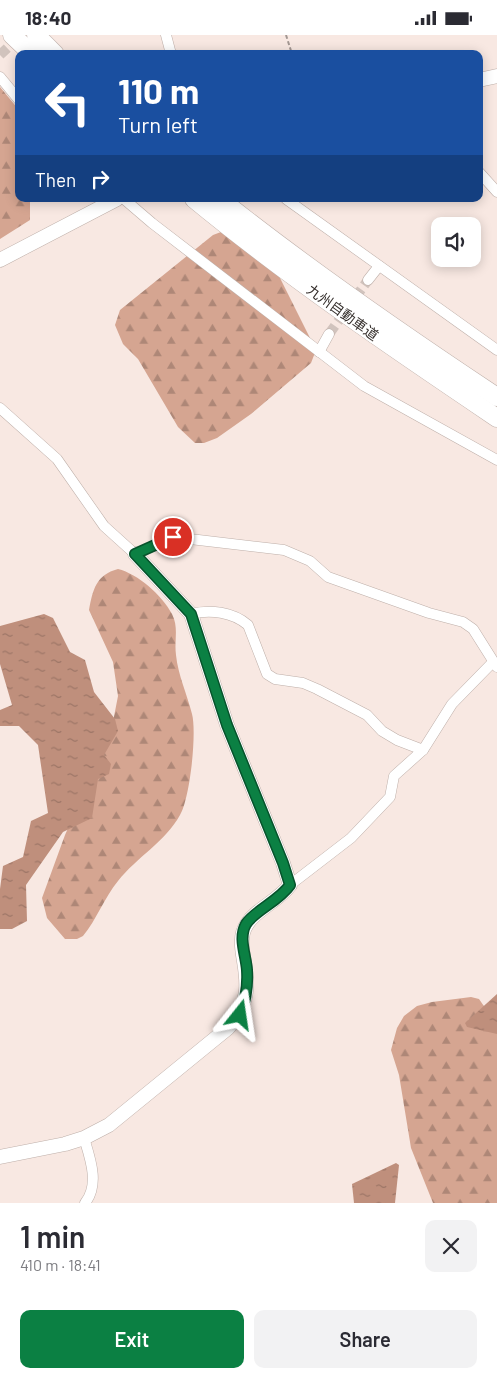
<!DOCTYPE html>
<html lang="en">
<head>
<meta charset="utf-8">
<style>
  body { margin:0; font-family:Barlow,"Noto Sans JP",sans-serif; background:#f2f2f3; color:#2b2b33; height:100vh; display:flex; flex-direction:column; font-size:19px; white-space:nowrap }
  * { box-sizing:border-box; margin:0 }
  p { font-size:16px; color:#7c7c81 }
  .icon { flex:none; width:28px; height:28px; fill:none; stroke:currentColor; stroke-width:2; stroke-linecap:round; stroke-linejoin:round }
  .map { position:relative; height:1168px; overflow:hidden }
  .side { display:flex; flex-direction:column; background:#fff; flex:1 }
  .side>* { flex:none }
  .top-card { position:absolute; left:15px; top:15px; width:468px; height:152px; border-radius:10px; box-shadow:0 2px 12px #0003; background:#1a4fa0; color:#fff; overflow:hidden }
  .buttons { position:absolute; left:431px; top:182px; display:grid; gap:10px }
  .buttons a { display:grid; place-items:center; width:50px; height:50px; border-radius:10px; background:#fff; box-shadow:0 2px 12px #0003; font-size:25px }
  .pin { position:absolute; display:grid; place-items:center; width:42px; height:42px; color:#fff; margin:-21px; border:2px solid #fff; border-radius:50%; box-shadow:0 1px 5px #0007 }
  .me { position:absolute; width:55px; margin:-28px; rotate:15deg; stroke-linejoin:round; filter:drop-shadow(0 0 4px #0008) }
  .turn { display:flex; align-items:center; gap:18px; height:105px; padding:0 20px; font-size:22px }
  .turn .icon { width:65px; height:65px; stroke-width:2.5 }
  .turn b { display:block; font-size:35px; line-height:42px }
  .then { display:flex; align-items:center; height:48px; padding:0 20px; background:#0003; gap:10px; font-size:19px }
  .round { display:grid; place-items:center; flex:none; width:52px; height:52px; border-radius:10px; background:#f2f2f3 }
  .headline { display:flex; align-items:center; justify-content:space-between; height:85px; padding:0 20px }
  h1 { font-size:30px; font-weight:600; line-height:38px }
  .button { display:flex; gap:10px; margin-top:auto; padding:10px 20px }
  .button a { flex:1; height:58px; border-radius:10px; background:#0b8043; color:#fff; font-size:20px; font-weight:600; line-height:58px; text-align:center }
  .button a+a { background:#f2f2f3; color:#2b2b33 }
  .status { display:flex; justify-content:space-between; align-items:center; height:35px; padding:0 25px; background:#fff; direction:ltr }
  .status svg { height:14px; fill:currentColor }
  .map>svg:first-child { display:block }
  .forest { fill:url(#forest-firs) }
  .water { fill:url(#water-ripples) }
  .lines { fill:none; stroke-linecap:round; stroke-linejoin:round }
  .street-tunnel { stroke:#d1c3bd; stroke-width:10; stroke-dasharray:10 5; stroke-linecap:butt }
  .street-casing { stroke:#beafa9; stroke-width:11 }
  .secondary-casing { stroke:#beafa9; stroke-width:15 }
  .highway-casing { stroke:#beafa9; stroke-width:19 }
  .path { stroke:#a39792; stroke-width:2; stroke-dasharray:4 2.5; stroke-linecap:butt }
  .street { stroke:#fff; stroke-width:10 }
  .secondary { stroke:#fff; stroke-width:14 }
  .highway { stroke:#fff; stroke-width:18 }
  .route-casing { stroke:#07532c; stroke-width:12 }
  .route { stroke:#0b8043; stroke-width:9 }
  .labels { text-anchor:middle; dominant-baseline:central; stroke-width:4; stroke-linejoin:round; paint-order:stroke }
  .street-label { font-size:14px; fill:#342e2b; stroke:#fff }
</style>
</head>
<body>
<div class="status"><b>18:40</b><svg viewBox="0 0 49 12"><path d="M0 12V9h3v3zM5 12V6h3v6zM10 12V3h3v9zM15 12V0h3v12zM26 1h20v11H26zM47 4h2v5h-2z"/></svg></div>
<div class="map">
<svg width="497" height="1168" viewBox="0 0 497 1168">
  <defs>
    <pattern id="forest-firs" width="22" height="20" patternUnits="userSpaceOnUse" patternTransform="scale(1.25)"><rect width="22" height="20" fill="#d5a591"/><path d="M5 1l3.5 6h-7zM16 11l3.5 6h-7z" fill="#ae8777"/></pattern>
    <pattern id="water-ripples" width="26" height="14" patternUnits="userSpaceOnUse" patternTransform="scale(1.25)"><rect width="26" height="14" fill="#bf8f7c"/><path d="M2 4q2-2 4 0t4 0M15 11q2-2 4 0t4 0" fill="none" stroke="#9c7566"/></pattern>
  </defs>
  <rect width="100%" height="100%" fill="#f8e8e2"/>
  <g class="forest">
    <path d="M0,52L19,75V164H30V185L0,204Z"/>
    <path d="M242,189L265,213L316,315L311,328L251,379L217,403L204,408H195L178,392L138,324L123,309L115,290L120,275L213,200Z"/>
    <path d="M118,534C138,539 162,560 172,579C179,593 174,605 176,620C178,640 187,659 192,679C197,697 190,764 180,780C166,806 136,823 118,846C104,863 97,884 83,901L77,904H65L47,883L42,863L65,800L111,697L118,661L113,627L89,575C93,554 96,540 118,534Z"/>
    <path d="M471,962L479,964L497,990V1168H433L411,1113L399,1040L391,1015L397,993L404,981L417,971L432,967Z"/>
  </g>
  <g class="water">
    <path d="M44,579L53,583L70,617L85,625L94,657L115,684L118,696L104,720L111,729L109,739L98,744L92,783L63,797L26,850L27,886L12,894H0V854L3,831L23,822L31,786L48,778L38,710L19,691H0V675L12,670L0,629V591Z"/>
    <path d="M497,959V999L467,992L465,988Z"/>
    <path d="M396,1128L399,1130L395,1168H354L352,1149Z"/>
  </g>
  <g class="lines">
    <g class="street-tunnel">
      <path d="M0,20L20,1"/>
      <path d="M329,299L368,245"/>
    </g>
    <g class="street-casing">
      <g id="street">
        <path d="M166,0L171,19"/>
        <path d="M0,42L19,65"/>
        <path d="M479,137L497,157"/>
        <path d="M124,164L152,188L364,351L497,425"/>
        <path d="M286,164L497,315"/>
        <path d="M368,245L379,231"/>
        <path d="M319,317L329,299"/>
        <path d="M0,373L57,424L104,491L135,519L173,502L284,515L310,526L328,542L429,578L463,587L473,594L497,632"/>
        <path d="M191,579C210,574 233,577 248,590L267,639L275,644L303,648L317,654L367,680L382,696L397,705L423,715"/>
        <path d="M290,850L351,803L390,762L394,741L423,715L452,669L493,627"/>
        <path d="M84,1103C90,1123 100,1149 85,1168"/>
      </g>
    </g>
    <g class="secondary-casing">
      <g id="secondary">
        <path d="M479,45L497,41"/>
        <path d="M0,225L117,164"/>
        <path d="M0,1122L65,1109L84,1103L109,1090L228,993C267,951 229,915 247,889C255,875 278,866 290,850L283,828L227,690L191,579L135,519"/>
      </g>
    </g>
    <g class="highway-casing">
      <g id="highway">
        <path d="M12,0L32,19"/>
        <path d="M36,0L55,19"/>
        <path d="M194,164C290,243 393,313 497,383"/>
        <path d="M220,164C309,235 402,299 497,362"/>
      </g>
    </g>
    <path class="path" d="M286,0L292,19"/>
    <use href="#street" class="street"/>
    <use href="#secondary" class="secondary"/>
    <use href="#highway" class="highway"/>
  </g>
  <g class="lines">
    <g class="route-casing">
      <path id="route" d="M173,502L135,519L191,579L227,690L283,828L290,850C279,866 254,876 246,889C238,903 246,920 247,935C248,951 246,965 240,980"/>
    </g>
    <use href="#route" class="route"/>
  </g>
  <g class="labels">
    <g class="street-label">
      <text transform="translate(343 277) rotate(36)">九州自動車道</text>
    </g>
  </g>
</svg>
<div class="buttons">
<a><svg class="icon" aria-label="sound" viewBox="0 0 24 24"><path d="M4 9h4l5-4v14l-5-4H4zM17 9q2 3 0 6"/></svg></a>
</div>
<div class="pin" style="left:173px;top:502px;background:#d93025"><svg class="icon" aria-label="arrive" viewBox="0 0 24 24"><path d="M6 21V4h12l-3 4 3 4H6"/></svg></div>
<svg class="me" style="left:240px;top:980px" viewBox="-20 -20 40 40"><path d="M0-17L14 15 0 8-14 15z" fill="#0b8043" stroke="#fff" stroke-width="4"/></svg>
<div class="top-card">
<div class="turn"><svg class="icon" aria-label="left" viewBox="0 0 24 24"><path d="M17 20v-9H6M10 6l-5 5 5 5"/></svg><div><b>110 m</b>Turn left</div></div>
<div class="then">Then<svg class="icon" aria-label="right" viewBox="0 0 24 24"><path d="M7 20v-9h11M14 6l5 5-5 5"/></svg></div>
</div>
</div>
<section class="side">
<div class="headline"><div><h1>1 min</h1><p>410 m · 18:41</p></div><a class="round"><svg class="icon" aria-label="close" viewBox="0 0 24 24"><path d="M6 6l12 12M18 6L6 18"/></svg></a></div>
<div class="button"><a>Exit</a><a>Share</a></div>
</section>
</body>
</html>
